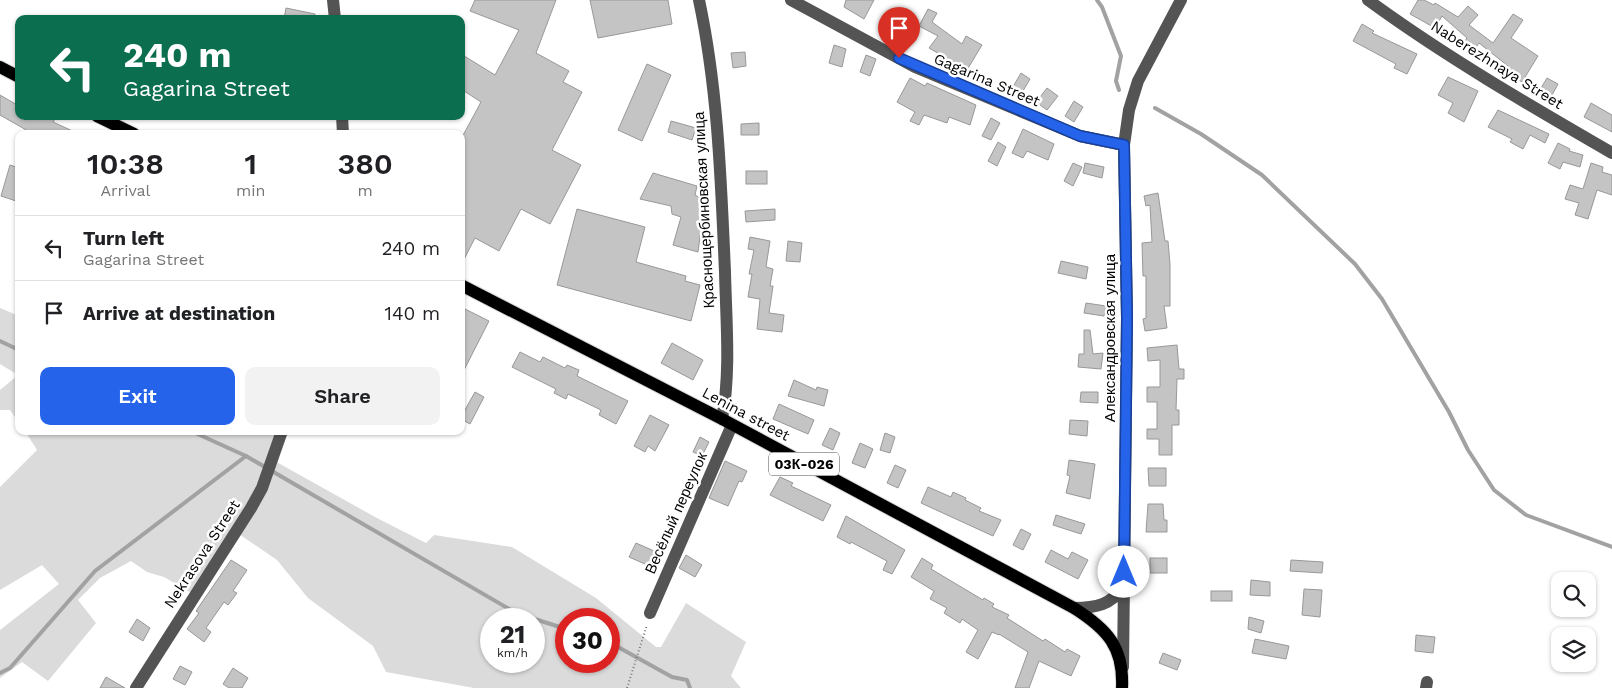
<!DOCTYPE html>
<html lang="en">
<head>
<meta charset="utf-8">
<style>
  body { margin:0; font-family:"Work Sans",sans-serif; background:#f2f2f2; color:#202124; height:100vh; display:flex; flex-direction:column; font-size:19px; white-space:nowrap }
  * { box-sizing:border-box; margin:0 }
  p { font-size:16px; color:#757577 }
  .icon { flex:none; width:28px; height:28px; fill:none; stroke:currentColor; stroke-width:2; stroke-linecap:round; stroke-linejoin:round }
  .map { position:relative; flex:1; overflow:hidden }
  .drawer { position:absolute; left:15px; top:130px; width:450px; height:305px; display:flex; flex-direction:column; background:#fff; border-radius:10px; box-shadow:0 1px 4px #0004 }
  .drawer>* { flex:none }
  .banner { position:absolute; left:15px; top:15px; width:450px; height:105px; border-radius:10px; box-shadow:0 1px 4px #0004; background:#0b6e4f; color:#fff; overflow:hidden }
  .tools { position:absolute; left:1551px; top:572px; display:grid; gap:10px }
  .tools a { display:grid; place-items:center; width:45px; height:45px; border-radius:10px; background:#fff; box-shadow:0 1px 4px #0004; font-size:25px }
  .speed { position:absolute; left:480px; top:608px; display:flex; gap:10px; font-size:25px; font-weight:700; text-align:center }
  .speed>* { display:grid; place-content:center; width:65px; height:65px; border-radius:50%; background:#fff; box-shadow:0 1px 4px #0004; line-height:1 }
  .speed small { font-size:12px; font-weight:400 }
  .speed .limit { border:8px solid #d22; background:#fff; color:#111 }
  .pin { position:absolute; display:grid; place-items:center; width:42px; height:42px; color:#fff; margin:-51px -21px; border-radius:50% 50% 50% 0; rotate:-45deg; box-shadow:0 0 5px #0007 }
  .pin .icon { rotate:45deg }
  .me { position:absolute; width:55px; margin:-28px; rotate:0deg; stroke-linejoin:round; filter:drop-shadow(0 0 4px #0008) }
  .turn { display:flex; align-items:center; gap:18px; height:105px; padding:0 25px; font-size:22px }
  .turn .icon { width:65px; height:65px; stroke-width:2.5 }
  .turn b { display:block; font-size:35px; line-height:42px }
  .eta { display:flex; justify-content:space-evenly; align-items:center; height:85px; text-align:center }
  .eta b { font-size:30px; font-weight:600; line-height:35px }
  .action { display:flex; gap:10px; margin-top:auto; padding:10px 25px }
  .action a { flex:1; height:58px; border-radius:10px; background:#2563eb; color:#fff; font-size:20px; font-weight:600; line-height:58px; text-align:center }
  .action a+a { background:#f2f2f2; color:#202124 }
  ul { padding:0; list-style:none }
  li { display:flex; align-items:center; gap:15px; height:65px; padding:0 25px; border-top:1px solid #e0e0e0 }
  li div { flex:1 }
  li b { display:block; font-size:19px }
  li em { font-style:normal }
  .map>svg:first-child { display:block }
  .green { fill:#dbdbdb; fill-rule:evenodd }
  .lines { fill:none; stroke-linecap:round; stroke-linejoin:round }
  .stream { stroke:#a2a2a2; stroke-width:4 }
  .building { fill:#c4c4c4; stroke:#989898 }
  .major-casing { stroke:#dbdbdb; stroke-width:14 }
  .path { stroke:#767676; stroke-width:2; stroke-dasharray:1 2.5; stroke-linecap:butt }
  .minor { stroke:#545454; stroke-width:12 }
  .major { stroke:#000; stroke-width:12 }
  .route-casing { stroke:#184099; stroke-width:12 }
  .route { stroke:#2563eb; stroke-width:9 }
  .labels { text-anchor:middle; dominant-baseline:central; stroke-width:5; stroke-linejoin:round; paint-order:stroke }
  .shield { fill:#fff; stroke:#4c4c4c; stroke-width:1 }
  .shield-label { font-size:14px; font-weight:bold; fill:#000 }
  .street-label { font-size:15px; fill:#000; stroke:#fff }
</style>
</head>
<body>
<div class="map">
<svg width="1612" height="688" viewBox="0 0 1612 688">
  <rect width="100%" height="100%" fill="#fff"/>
  <g class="green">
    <path d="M0,308L19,316V423L10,410H0V390L18,375L0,364Z"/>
    <path d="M25,431H275L281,439L273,460L375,517L426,543L434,535L512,547L596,598L656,647H661L686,603L746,642L731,676L741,688H474L386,672L373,646L308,598L277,560L236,532L195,595L164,577L147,572L131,561L100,578L78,600L96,623L48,681L22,662L0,678V630L59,584L42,565L0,590V487L37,450ZM491,619H534V661H491ZM566,619H609V661H566Z"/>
  </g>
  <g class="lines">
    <g class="stream">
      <path d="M1097,0L1102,7L1121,56L1116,81L1119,90"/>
      <path d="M1155,108L1201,134L1262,175L1355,264L1382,299L1449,412L1468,450L1494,490L1526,515L1612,547"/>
      <path d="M0,341L19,350"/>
      <path d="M191,431L246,456L516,613L566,629"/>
      <path d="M609,642L672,677L687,680L690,688"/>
      <path d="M0,673L10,668L95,571L246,456"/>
    </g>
  </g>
  <g class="building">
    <path d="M475,0H556L536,53L569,71L563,82L582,92L552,150L581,165L550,224L521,209L499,251L475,238L461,265V139L481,102L461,89V54L495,75L519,30L470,11Z"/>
    <path d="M590,0H668L672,24L598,38Z"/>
    <path d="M846,0H874L864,19L844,7Z"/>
    <path d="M1418,0H1424L1434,5L1435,3L1458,17L1468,6L1478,15L1469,25L1493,43L1513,14L1523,20L1511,38L1538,56L1522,82L1505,71L1508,66L1479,43L1472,53L1461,46L1467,38L1442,16L1435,28L1410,14Z"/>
    <path d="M286,8L315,14V19H284Z"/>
    <path d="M928,9L937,13L932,22L962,44L966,36L982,45L967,70L929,48L938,36L919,26Z"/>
    <path d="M889,11L901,16L894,33L882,27Z"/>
    <path d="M1362,24L1374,31L1372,33L1417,54L1407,74L1394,68L1396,64L1353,41Z"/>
    <path d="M834,45L846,49L842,67L829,63Z"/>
    <path d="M745,52L746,66L733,68L731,53Z"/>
    <path d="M866,55L876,59L870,76L860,72Z"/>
    <path d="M647,64L671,75L642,141L618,130Z"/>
    <path d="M1021,73L1030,79L1020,96L1011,90Z"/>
    <path d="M1448,77L1478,91L1464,122L1448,113L1453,103L1438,95Z"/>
    <path d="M910,78L925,86L927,83L976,105L970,125L949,117L947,123L924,115L919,125L910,121L915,112L897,102Z"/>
    <path d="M1547,78L1558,84L1550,99L1538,93Z"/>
    <path d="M1047,88L1058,96L1047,110L1036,102Z"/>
    <path d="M0,95L19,106V116H49L55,119L53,122L79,134H27L28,131L0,115Z"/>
    <path d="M1074,101L1083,107L1074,122L1065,116Z"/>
    <path d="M1591,103L1612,115V132L1584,117Z"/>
    <path d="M1498,110L1549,134L1545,143L1530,135L1523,149L1510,142L1512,139L1488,127Z"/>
    <path d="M991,118L1000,123L991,140L982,136Z"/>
    <path d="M671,121L696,128L692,140L668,132Z"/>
    <path d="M759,123V135H741V124Z"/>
    <path d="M1023,129L1054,144L1048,160L1027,151L1023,158L1012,153Z"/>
    <path d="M998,142L1006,147L997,166L988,161Z"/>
    <path d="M1558,143L1570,149L1569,151L1583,155L1580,167L1563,162L1560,169L1548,163Z"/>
    <path d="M1073,163L1082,167L1073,186L1064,181Z"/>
    <path d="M1085,163L1104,167L1102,178L1083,173Z"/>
    <path d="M1591,163L1603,167L1602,172L1612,175V195L1597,190L1588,219L1575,215L1579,203L1565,199L1570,185L1583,189Z"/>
    <path d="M10,165L19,168V202L1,196Z"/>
    <rect x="746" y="171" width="21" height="13"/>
    <path d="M653,173L697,186L695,195L706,201L702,223L698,224V228L701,229L698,252L673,245L681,217L672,214L671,206L640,199Z"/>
    <path d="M1158,193L1165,241H1168L1170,264V306H1164L1167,328L1145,331L1143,319L1146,318V276H1143L1142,243L1152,242L1150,205L1146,206L1144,196Z"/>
    <path d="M577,209L645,227L636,262L686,276L685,281L700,285L691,321L557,285Z"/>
    <path d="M775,209V220L746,222L745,211Z"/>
    <path d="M750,237L770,241L766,267L773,269L770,286H773L769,313L784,315L782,332L757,329L760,299L748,297L752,274H749L754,250L748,249Z"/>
    <path d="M788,241L802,243L800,262L786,261Z"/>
    <path d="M1061,261L1088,267L1086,279L1058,273Z"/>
    <path d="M1086,303L1106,306L1104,316L1084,313Z"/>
    <path d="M461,307L489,321L461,376Z"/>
    <path d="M1084,330H1090L1093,354L1103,353L1101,369L1078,367L1079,354H1084Z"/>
    <path d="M672,343L703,360L693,380L661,363Z"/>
    <path d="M1177,345L1179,369H1184V379H1177L1176,410H1179V425H1172V455H1159V439H1147V429H1157V402H1147V387H1160V360L1148,361L1147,348Z"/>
    <path d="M520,352L540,362L543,357L565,368L567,365L579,370L577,376L628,401L616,424L599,415L601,410L568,394L566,399L554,393L556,389L512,367Z"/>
    <path d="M794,380L816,390L817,387L828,390L824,406L788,396Z"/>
    <path d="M475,392L484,397L470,424L461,419V417Z"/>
    <path d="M1081,392H1098V403L1080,402Z"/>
    <path d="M779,404L814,420L808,434L773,419Z"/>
    <path d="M650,415L669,425L655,451L648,446L645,452L634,446Z"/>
    <path d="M1070,420L1088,421L1087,436L1069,434Z"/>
    <path d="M830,428L840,433L833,450L822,445Z"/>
    <path d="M885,433L895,437L890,453L880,450Z"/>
    <path d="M700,437L709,442L702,456L693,452Z"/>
    <path d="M860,443L873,449L865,468L852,463Z"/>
    <path d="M1069,460L1095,464L1090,499L1066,493L1070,476L1067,475Z"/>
    <path d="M725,461L747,471L742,482L739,481L728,506L709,498Z"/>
    <path d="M895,465L906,470L898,488L887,483Z"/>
    <path d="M1148,468H1166V486H1149Z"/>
    <path d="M780,477L793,483L791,486L831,505L823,521L770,495Z"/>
    <path d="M928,487L951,497L953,492L966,498L965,500L981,508L979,511L1001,520L993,536L921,503Z"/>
    <path d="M1148,504H1163L1164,520H1167V532H1146Z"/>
    <path d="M1056,515L1085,524L1081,534L1053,525Z"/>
    <path d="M846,516L905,550L892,574L883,570L887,561L851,542L850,544L837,537Z"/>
    <path d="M1021,529L1031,534L1023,550L1013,545Z"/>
    <path d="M636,543L661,554L654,568L629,557Z"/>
    <path d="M1051,550L1068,559L1072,552L1088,560L1078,579L1045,562Z"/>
    <path d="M686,555L702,565L695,577L679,568Z"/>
    <path d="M922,558L933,565L931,569L983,600L984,598L994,604L992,607L1009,615L1007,618L1043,641L1045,639L1065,652L1067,649L1080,656L1071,676L1039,661L1029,688H1015L1028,652L999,634V635L992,632L978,659L966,652L978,630L962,619L960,623L944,613L947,608L930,599L934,591L911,577Z"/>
    <rect x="1150" y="558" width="17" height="15"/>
    <path d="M231,560L247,570L233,591L237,593L228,605L224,602L206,628L211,632L204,642L187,629L199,613L196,611Z"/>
    <path d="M1291,560L1323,562L1322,573L1290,571Z"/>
    <path d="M1251,580L1270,582V596L1250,595Z"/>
    <path d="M1304,589L1322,590L1320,617L1302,615Z"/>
    <rect x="1211" y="591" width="21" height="10"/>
    <path d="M1249,617L1264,621L1261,633L1248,629Z"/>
    <path d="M137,619L150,628L143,641L129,632Z"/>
    <path d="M1416,635L1435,637L1433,653L1415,651Z"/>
    <path d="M1255,639L1289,646L1286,659L1252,653Z"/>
    <path d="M1163,653L1181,660L1177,670L1159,663Z"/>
    <path d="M180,666L192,672L185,685L173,679Z"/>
    <path d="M233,668L248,678L242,688H229L223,684Z"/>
    <path d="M106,677L125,688H100Z"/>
  </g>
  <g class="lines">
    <g class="major-casing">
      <g id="major">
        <path d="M0,67L19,77"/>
        <path d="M97,116L134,134"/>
        <path d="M461,285L722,419L1074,608C1107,629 1124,647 1122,688"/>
      </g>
    </g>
    <path class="path" d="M627,688L647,625"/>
    <g class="minor">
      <path d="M333,0L335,19"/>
      <path d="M699,0C718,89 721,181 725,272C726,320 731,372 722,419"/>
      <path d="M791,0L915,67L1080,136L1124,145"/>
      <path d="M1368,0C1446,57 1529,105 1612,153"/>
      <path d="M342,116L343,134"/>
      <path d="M1074,608C1096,608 1111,605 1124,586"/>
      <path d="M650,613L732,425"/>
      <path d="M1123,667L1127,318L1124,145L1129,110L1138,81L1181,0"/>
      <path d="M136,688L251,508L262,488L282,431"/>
      <path d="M1426,688L1427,682"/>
    </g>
    <use href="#major" class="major"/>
  </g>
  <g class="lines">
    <g class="route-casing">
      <path id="route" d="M899,58L1080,136L1124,145L1127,318L1124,572"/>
    </g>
    <use href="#route" class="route"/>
  </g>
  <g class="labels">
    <rect class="shield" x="769" y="452.5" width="70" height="23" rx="4"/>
    <g class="shield-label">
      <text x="804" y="464">03К-026</text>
    </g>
    <g class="street-label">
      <text transform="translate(1497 65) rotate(32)">Naberezhnaya Street</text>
      <text transform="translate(987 80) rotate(23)">Gagarina Street</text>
      <text transform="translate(704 210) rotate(-93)">Краснощербиновская улица</text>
      <text transform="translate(1110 338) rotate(-90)">Александровская улица</text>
      <text transform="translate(746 414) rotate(28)">Lenina street</text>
      <text transform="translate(676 513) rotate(-66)">Весёлый переулок</text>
      <text transform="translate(202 554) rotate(-57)">Nekrasova Street</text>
    </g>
  </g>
</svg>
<div class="tools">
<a><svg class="icon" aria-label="search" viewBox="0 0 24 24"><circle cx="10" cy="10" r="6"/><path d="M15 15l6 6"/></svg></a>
<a><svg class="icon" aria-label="layers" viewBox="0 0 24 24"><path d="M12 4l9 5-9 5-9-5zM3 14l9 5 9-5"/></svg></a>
</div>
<div class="speed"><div>21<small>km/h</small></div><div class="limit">30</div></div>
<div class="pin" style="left:899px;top:58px;background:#d93025"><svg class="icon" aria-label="arrive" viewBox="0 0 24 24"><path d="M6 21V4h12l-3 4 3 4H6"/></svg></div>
<svg class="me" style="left:1124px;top:572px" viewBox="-20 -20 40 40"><circle r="19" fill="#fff"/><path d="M0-13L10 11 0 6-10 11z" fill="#2563eb"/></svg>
<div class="banner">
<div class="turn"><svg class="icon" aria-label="left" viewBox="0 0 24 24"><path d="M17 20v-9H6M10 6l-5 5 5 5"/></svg><div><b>240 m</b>Gagarina Street</div></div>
</div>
<section class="drawer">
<div class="eta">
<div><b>10:38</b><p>Arrival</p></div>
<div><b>1</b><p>min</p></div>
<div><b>380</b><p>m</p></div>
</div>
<ul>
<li><svg class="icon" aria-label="left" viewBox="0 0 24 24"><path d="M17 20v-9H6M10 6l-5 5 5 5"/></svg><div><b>Turn left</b><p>Gagarina Street</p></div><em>240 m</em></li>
<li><svg class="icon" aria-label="arrive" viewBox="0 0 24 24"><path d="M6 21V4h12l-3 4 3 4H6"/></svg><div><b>Arrive at destination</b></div><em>140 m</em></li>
</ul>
<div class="action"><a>Exit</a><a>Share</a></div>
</section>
</div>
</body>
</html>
